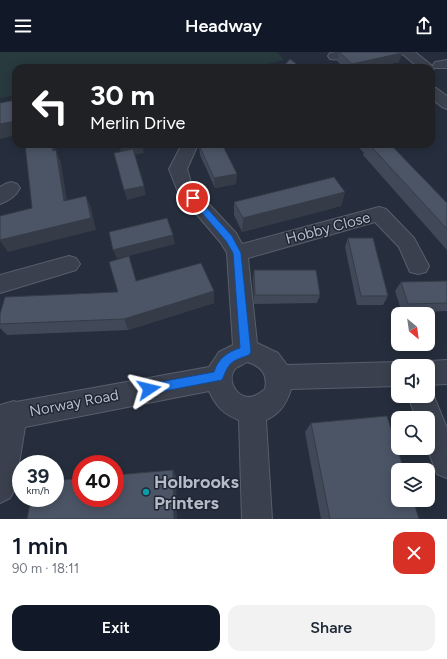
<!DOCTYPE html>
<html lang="en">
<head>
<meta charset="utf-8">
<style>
  body { margin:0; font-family:Figtree,sans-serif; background:#f2f2f3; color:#1f2937; height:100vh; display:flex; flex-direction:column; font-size:15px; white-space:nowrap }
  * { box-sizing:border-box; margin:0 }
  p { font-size:13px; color:#747a83 }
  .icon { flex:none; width:22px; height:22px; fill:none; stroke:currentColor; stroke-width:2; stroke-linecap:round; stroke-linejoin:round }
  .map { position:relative; height:467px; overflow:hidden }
  .details { display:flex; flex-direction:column; background:#fff; flex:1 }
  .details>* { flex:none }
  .top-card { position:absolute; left:12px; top:12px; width:423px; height:84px; border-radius:12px; box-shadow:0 2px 10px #0003; background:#202124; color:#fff; overflow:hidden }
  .needle { width:26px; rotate:151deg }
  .buttons { position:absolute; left:391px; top:255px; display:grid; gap:8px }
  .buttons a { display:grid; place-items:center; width:44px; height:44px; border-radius:8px; background:#fff; box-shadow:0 2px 10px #0003; font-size:20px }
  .speed { position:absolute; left:12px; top:403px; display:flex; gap:8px; font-size:20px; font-weight:700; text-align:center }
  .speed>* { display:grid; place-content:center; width:52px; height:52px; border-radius:50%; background:#fff; box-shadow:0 2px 10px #0003; line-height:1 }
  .speed small { font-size:10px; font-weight:400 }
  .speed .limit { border:6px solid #d22; background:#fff; color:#111 }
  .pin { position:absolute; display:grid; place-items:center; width:34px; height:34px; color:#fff; margin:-17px; border:2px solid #fff; border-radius:50%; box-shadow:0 1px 4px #0007 }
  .me { position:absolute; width:44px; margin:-22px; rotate:80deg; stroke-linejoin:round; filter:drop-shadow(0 0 3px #0008) }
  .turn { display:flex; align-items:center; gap:14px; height:84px; padding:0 12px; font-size:18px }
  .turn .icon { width:52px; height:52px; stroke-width:2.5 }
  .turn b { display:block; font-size:28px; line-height:34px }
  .round { display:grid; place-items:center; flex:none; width:42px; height:42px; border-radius:12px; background:#f2f2f3 }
  .headline { display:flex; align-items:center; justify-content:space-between; height:68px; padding:0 12px }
  h1 { font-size:24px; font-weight:600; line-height:30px; color:#111827 }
  .button { display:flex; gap:8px; margin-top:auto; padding:8px 12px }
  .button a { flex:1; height:46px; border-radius:12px; background:#111827; color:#fff; font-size:16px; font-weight:600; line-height:46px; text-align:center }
  .button a+a { background:#f2f2f3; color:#1f2937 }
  header { display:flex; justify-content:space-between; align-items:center; height:52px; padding:0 12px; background:#111827; color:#fff; font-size:18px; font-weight:600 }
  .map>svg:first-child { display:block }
  .green { fill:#283a3e }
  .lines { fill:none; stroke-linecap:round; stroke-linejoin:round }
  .minor-casing { stroke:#585e6b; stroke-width:2 }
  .minor { fill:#3a404d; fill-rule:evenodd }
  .wall { fill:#414958 }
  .shaded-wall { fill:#353c47 }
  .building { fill:#4c5566; stroke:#353c47 }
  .route { fill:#1a73e8; stroke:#114b97 }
  .culture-dot { fill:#0f9aa8; stroke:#1f2532; stroke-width:1.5 }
  .labels { text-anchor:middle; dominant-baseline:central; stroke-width:3; stroke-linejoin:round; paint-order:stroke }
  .street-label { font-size:15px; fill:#b6bbc8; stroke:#1f2532 }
  .near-poi-label { font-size:18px; font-weight:bold; fill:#b6bbc8; stroke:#1f2532; text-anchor:start }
</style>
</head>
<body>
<header><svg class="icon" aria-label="menu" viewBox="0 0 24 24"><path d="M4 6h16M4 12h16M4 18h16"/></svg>Headway<svg class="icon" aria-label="share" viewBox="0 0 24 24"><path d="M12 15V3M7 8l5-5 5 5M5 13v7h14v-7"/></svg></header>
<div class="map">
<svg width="447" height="467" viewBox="0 0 447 467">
  <rect width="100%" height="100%" fill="#262e3d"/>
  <path class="green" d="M0,0H277L284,8L246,16H16V43L0,46Z"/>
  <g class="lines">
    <g class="minor-casing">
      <g id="minor">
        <path d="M335,0H363L361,3C351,5 340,9 330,7L328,4L330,1Z"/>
        <path d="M400,0H415L435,16L431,19V16H419Z"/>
        <path d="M447,8V16H435L433,13L435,10Z"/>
        <path d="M431,35L436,36L447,44V57L442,55L431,46Z"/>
        <path d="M182,92H198L187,117L192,134L236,181L242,192L379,155L386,157L414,186L429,214L426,220L418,222L410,220L399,195L375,170L248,206L257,291L278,301L287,313L398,310L407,314H398V334L291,337C287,351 280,362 266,368L272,467H242L239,368C223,362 216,354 209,339L25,375L15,436L10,446L0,451V353L14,349L16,350L209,315L219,300L233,293L227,201L221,191L178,140L169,117ZM247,310C262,314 268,323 265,337C260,341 255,345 248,345C235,344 226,326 236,316C239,314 244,312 247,310Z"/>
        <path d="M11,130L17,132L20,136C16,144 8,149 0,152V135L5,132Z"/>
        <path d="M69,204L76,206L80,212L76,218L0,241V223Z"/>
        <path d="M447,308V332L428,333V314H418L419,313L428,309Z"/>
        <path d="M428,334L430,335L447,376V426L437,422L427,396L428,366H416L408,344H428Z"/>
      </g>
    </g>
    <use href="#minor" class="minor"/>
  </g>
  <g class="wall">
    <path d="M339,0L399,10L372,16H344L337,9Z"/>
    <path d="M356,92H390L447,151V198L363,103L364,101Z"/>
    <path d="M199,93L236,132L215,136L200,103Z"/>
    <path d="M345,140L341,154L242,180L234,163V150Z"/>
    <path d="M348,186L388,244L383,253H357L345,195Z"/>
    <path d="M254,218L320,243L317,251L254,252L253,227Z"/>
    <path d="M136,229L214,239V251L128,278L7,283L0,276V262L118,240Z"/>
    <path d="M447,229V259L402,261L395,239L401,230Z"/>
    <path d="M311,371L419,467H321L305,380Z"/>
  </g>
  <g class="shaded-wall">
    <path d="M402,1L399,10L372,16H351L352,12Z"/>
    <path d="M16,69V83L0,87V72Z"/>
    <path d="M51,92H54L58,112L53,99Z"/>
    <path d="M135,92H142L144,101L122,105L120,95Z"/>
    <path d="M56,98L61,111L69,161L64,149Z"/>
    <path d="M237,122L236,132L215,136L214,126Z"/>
    <path d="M144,134L146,143L127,148L124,138Z"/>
    <path d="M345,140L341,154L242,180L243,166Z"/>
    <path d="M86,144L91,156L96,178L8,200L0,189V188Z"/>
    <path d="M173,183L175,192L117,207L113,198Z"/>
    <path d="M214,239V251L128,278L124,267Z"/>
    <path d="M173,418L176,424L177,467H174Z"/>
  </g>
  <g class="building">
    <path d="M339,0H401L402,1L352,12Z"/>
    <path d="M290,7L302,16H282Z"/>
    <path d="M16,48V69L0,72V51Z"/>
    <path d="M25,92H51L53,99L56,98L64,149L86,144L91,166L0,188V164L32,156Z"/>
    <path d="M119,92H135L120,95Z"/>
    <path d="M203,92H222L237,122L214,126L199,93Z"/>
    <path d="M369,92H390L447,151V177Z"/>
    <path d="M133,97L144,134L124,138L114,101Z"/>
    <path d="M334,125L345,140L243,166L234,150Z"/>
    <path d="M167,166L173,183L113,198L109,180Z"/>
    <path d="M348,186H373L388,244H361Z"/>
    <path d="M129,204L136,229L201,211L214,239L124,267L0,272V262L5,245L118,240L109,210Z"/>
    <path d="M254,218H316L320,243H255Z"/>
    <path d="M447,229V251L408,252L401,230Z"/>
    <path d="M387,364L404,418H398V448H413L419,467H330L311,371Z"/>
    <path d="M173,418L174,467H27L31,446H55V429L81,426V446H115V423Z"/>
  </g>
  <path class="route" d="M193,143L196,144L232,184L241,201L251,300L249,303C230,310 230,309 222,328L149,342L146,340L144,337L146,333L149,332L214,320C218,307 227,300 240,296L233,201L226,189L191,148V144Z"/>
  <circle class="culture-dot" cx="146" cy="440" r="4"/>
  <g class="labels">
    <g class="street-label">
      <text transform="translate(328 176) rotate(-15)">Hobby Close</text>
      <text transform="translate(74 351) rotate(-11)">Norway Road</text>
    </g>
    <g class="near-poi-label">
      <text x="154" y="430">Holbrooks<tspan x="154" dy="21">Printers</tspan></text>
    </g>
  </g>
</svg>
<div class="buttons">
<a><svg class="needle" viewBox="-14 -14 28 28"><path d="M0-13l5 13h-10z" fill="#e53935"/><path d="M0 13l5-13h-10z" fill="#747a83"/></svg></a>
<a><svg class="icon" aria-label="sound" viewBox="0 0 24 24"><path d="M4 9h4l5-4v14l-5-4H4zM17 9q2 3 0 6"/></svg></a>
<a><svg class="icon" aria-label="search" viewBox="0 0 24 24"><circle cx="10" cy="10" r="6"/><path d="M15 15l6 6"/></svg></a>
<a><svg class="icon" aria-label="layers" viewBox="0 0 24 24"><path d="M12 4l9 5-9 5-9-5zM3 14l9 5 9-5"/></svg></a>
</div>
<div class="speed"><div>39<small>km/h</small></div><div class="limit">40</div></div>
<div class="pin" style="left:193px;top:146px;background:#d93025"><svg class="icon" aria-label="arrive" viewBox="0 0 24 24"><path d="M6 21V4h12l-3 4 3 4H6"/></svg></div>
<svg class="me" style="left:149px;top:337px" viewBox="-20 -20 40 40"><path d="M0-17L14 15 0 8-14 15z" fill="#1a73e8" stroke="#fff" stroke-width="4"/></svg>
<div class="top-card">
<div class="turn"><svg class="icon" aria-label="left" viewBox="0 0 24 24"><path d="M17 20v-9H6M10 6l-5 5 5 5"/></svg><div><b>30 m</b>Merlin Drive</div></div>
</div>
</div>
<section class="details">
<div class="headline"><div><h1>1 min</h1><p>90 m · 18:11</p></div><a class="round" style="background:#d93025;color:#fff"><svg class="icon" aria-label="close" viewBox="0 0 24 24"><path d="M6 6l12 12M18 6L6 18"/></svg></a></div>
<div class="button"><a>Exit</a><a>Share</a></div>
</section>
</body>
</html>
